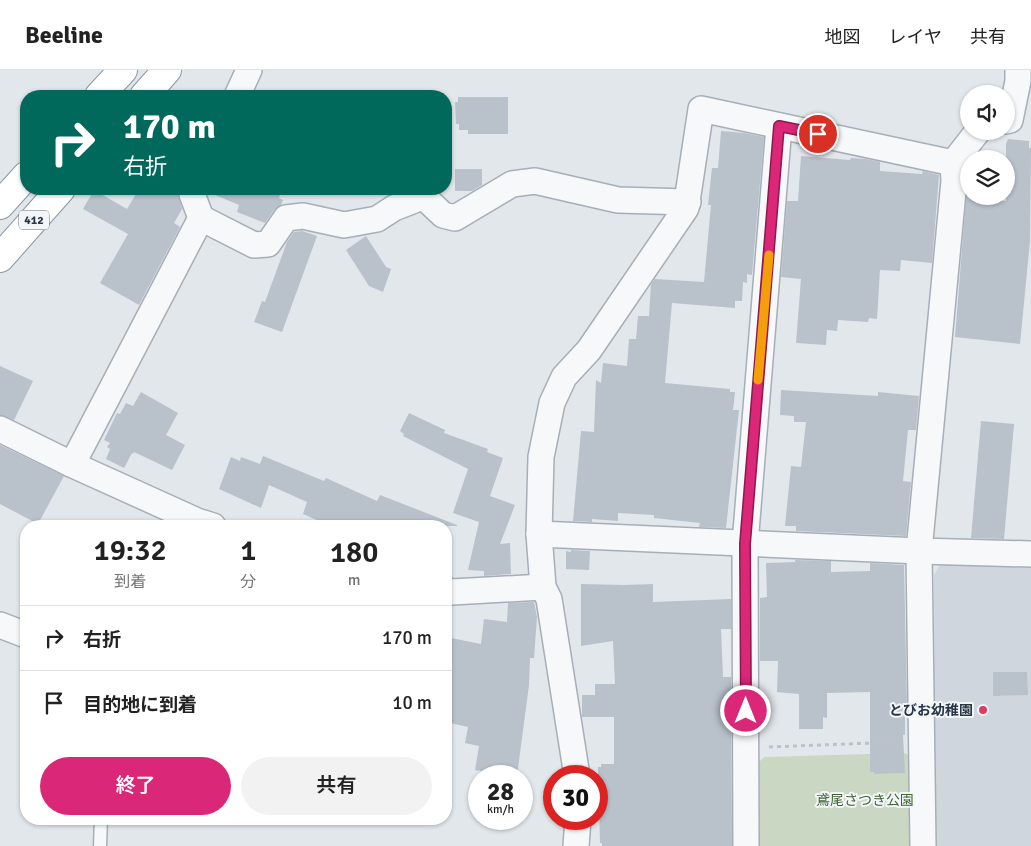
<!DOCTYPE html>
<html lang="ja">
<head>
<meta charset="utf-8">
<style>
  body { margin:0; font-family:Signika,"Noto Sans JP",sans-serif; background:#f2f2f2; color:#222; height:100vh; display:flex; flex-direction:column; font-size:19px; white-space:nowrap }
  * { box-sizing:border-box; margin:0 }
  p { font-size:16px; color:#767676 }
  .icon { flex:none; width:28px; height:28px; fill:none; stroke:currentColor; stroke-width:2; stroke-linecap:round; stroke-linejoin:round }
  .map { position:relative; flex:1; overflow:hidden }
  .drawer { position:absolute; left:20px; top:450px; width:432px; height:305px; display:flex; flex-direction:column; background:#fff; border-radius:20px; box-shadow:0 1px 4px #0004 }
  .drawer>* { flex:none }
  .banner { position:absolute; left:20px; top:20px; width:432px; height:105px; border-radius:20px; box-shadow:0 1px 4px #0004; background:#00695c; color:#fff; overflow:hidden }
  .controls { position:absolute; left:960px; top:15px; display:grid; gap:10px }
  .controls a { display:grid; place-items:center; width:55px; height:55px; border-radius:50%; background:#fff; box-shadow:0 1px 4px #0004; font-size:25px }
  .speed { position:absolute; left:468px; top:695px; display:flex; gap:10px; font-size:25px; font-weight:700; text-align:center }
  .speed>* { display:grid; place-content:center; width:65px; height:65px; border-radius:50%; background:#fff; box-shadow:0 1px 4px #0004; line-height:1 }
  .speed small { font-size:12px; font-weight:400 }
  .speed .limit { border:8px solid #d22; background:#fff; color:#111 }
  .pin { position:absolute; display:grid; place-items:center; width:42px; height:42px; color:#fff; margin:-21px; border:2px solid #fff; border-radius:50%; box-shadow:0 1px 5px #0007 }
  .me { position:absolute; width:55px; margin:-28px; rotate:0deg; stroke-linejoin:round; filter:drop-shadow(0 0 4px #0008) }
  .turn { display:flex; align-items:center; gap:18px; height:105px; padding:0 20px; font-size:22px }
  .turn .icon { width:65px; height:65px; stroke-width:2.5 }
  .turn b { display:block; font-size:35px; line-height:42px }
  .eta { display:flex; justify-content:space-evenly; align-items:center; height:85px; text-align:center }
  .eta b { font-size:30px; font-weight:600; line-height:35px }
  .button { display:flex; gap:10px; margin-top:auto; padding:10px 20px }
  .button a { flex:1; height:58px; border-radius:30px; background:#db2777; color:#fff; font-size:20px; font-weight:600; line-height:58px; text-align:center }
  .button a+a { background:#f2f2f2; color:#222 }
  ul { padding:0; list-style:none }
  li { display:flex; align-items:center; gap:15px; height:65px; padding:0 20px; border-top:1px solid #e0e0e0 }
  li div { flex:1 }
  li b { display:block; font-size:19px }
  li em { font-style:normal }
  header { display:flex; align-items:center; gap:30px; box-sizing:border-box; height:70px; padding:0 25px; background:#fff; border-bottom:1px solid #e0e0e0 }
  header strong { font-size:24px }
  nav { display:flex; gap:28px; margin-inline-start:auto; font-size:18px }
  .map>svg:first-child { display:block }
  .built { fill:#d0d6de }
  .green { fill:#cad7c3 }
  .building { fill:#b9c1cb }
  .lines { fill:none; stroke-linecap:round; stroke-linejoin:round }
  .lane-casing { stroke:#a6aeb7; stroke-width:15 }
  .street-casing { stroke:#a6aeb7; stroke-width:28 }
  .highway-casing { stroke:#8896a5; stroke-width:30 }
  .path { stroke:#bcc2c8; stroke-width:3; stroke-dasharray:4 4; stroke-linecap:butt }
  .lane { stroke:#f6f8fa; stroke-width:12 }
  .street { stroke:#f6f8fa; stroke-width:25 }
  .highway { stroke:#fff; stroke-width:28 }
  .route-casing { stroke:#8e194d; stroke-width:12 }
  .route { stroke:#db2777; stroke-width:9 }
  .slow { stroke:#f59e0b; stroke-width:9 }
  .poi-dot { fill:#dd3c63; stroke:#f3f6f9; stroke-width:2 }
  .labels { text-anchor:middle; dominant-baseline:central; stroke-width:4; stroke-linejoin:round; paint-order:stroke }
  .shield { fill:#f3f6f9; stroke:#65707c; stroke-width:1 }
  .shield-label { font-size:12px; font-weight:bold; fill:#283646 }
  .poi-label { font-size:14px; font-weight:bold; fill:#283646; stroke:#f3f6f9; text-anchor:end }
  .park-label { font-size:14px; fill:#416434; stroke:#f3f6f9 }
</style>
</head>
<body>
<header>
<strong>Beeline</strong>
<nav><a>地図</a><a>レイヤ</a><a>共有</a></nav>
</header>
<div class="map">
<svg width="1031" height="776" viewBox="0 0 1031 776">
  <rect width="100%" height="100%" fill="#e2e7ec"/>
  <path class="built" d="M941,493L1031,498V776H935L934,505Z"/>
  <path class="green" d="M905,683L913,689L914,776H757V694L764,687Z"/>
  <g class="building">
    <path d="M458,27H508V64H468V60H459V54H456L455,32H458Z"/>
    <path d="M721,61L744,63L764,67L752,205L747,204V213L743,212L742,231H735V238L672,233L665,313L730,319V322H735L733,340H739L726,458L699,457L700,453L654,448V445L618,443V451L592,449V452L573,451L581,361L594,362L596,310L601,313L603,293L627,296L629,269H636L638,246H649L651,214L655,209L704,212L711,135H708L712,98H718Z"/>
    <path d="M1008,69L1029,71V78H1031L1030,171L1020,274L955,267L968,104L969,129L1006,131V74Z"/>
    <path d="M801,86L850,90L851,88L866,89L880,92V101L922,104L923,101L939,105L932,193L901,190L900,201L880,200L877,249L869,248L868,252L838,250L837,261L827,260L826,275L796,273L801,209L781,207L787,131H798Z"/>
    <path d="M455,99H482V115L472,121H455Z"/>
    <path d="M139,119H169L178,124L182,139L174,153L180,157L139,235L100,213L128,164L83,139L94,120L127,139Z"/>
    <path d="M208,119H264L280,125L279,128L283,130L281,135L274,140L265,153L237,142L239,135L208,122Z"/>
    <path d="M302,161L317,166L282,262L254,252L262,231L265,232L287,172L294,162Z"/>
    <path d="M366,166L386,197L391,199L383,222L369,216L346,180Z"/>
    <path d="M0,296L33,311L14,350L0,345Z"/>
    <path d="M781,320L878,326V322L919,326L916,360H908L903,411L911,412L906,466L796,461V456H785L791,396L801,397L806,352H794V346L780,345Z"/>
    <path d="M141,322L178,343L166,365L185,375L172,400L134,382L133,384L132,383L124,398L106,389L110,379L107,377L110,373L104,370L117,343L120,344L126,333L133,336Z"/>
    <path d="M409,343L445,360L444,363L488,379L487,382L503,388L490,426L515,435L500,474L510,473L511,504L484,506V501L468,500L479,452L453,443L468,399L403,366L404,364L400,361Z"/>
    <path d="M981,351L1014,354L1004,469L971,468Z"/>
    <path d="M0,375L64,406L38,454L0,434Z"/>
    <path d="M263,386L324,411L326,408L377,431L380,425L457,455V456H330L303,444L307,432L269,415L261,438L219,419L231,387L240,391L241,387L260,394Z"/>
    <path d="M571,480L590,481L589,500L566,499V481L571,482Z"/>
    <path d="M795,490L831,491V502L870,501V493L904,495L907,640H905V665H903L905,703L874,704V702H870V622L827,623V648L823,647V659H799V624L777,622L778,591H760V528L767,527L766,493L795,492Z"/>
    <path d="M581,514L624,515L653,514V532L731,529V559H721L723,607H731L732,776H602V773H600L598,697H601V694H614V647H582V625H595V614H615L613,571L581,576Z"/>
    <path d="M534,532L537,547L534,588H530L529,615L517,706L475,700L479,676L465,673L468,657L446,652V567L481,574L484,549L507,552L508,533Z"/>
    <path d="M993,602H1027L1028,625L993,626Z"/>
  </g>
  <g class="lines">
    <g class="lane-casing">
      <path id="lane" d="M100,776L101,749"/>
    </g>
    <g class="street-casing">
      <g id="street">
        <path d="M237,26L249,0"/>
        <path d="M1006,51L1010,50L1018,11V0"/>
        <path d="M201,148L254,175L268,174L286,148L303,146L344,155L377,149L394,138L417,129L425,128L443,145L455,148L512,114L535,111L618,130L688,132"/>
        <path d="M0,359L71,394L197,451L213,456"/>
        <path d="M71,394L74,391L201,148L192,124L194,119"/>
        <path d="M539,464L919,481L1031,484"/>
        <path d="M446,520L452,522L543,517"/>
        <path d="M0,555L26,565"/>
        <path d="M577,706L549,529L543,517L539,464L541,387L552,333L564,307L589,280L686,138L701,39L953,93L978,61"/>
        <path d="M576,776L578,749"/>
        <path d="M746,776L745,474L779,56"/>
        <path d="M923,776L919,481L954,111L953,93"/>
      </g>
    </g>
    <g class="highway-casing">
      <g id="highway">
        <path d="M99,26L123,0"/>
        <path d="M144,26L167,0"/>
        <path d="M0,135L26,106"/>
        <path d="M0,188L61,119"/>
      </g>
    </g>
    <path class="path" d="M769,677L898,672"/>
    <use href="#lane" class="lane"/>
    <use href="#street" class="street"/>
    <use href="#highway" class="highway"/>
  </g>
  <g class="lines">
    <g class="route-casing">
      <path id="route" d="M746,641L745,474L779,56L818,64"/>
    </g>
    <use href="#route" class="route"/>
    <path class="slow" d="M758,310L769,185"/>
  </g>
  <circle class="poi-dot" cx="983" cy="640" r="5"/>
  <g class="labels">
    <rect class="shield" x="19" y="140.5" width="30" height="19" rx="4"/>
    <g class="shield-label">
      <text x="34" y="150">412</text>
    </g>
    <g class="poi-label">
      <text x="973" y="640">とびお幼稚園</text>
    </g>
    <g class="park-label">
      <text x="865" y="730">鳶尾さつき公園</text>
    </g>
  </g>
</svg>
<div class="controls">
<a><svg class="icon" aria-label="sound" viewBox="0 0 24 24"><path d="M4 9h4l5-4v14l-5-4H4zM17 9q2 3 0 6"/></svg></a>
<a><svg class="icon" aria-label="layers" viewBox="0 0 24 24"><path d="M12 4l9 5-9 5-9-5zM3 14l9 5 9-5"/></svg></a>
</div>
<div class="speed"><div>28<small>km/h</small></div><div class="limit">30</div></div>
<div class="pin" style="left:818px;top:64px;background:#d93025"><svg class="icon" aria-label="arrive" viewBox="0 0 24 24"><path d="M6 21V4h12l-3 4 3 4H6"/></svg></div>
<svg class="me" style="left:746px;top:641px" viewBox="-20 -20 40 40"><circle r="17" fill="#db2777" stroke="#fff" stroke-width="3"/><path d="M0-11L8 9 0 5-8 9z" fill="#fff"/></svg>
<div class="banner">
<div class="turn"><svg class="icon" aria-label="right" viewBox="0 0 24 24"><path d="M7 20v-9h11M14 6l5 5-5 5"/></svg><div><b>170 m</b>右折</div></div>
</div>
<section class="drawer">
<div class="eta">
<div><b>19:32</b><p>到着</p></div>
<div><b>1</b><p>分</p></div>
<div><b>180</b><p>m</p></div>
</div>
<ul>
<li><svg class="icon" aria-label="right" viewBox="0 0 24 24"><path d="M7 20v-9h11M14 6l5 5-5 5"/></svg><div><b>右折</b></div><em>170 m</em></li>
<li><svg class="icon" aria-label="arrive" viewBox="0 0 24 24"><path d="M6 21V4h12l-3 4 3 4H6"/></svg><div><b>目的地に到着</b></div><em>10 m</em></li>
</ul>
<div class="button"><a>終了</a><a>共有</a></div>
</section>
</div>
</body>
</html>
